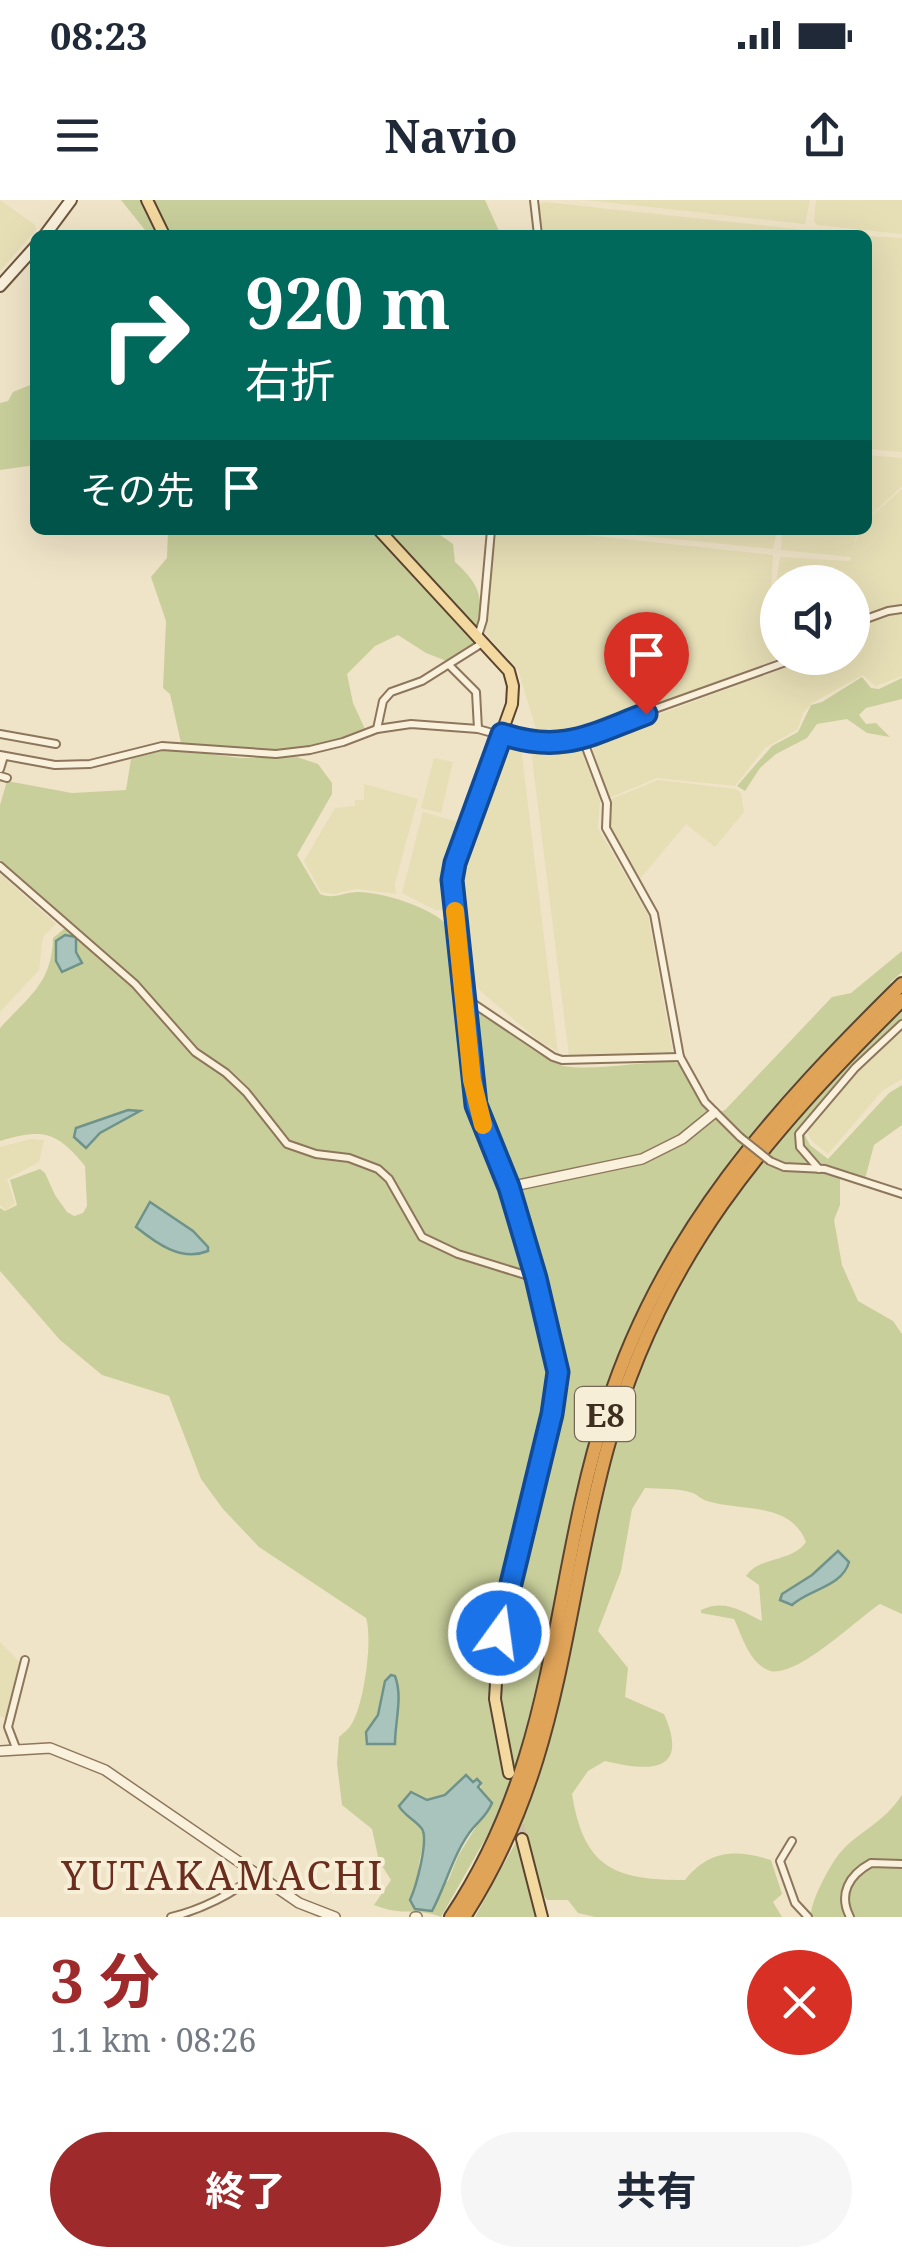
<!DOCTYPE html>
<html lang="ja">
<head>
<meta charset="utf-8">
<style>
  body { margin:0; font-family:"Noto Serif","Noto Sans JP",serif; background:#f6f6f7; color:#1f2937; height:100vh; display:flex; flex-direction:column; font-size:38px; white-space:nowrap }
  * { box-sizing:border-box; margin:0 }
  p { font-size:32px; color:#747a83 }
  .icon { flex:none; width:55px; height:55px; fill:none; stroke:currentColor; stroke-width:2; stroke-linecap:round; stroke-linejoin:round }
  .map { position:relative; height:1717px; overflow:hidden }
  .drawer { display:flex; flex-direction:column; background:#fff; flex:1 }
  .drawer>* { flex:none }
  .guide { position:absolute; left:30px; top:30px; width:842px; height:305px; border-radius:15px; box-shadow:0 10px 40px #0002; background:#00695c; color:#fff; overflow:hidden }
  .fabs { position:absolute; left:760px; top:365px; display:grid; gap:20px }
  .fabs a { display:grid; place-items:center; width:110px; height:110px; border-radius:50%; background:#fff; box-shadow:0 10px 40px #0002; font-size:50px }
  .pin { position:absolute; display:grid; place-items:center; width:85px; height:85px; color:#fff; margin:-102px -42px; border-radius:50% 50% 50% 0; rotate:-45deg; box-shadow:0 0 10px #0007 }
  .pin .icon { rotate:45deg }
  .me { position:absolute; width:110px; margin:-55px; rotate:14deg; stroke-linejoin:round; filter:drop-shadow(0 0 8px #0008) }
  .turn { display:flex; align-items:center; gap:35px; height:210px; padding:0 50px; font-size:45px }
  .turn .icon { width:130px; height:130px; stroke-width:2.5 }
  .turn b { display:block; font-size:70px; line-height:85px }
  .then { display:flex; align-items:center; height:95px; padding:0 50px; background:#0003; gap:20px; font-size:38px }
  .round { display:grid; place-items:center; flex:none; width:105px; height:105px; border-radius:52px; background:#f6f6f7 }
  .headline { display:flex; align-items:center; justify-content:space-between; height:170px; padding:0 50px }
  h1 { font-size:60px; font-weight:700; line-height:75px; color:#9e2a2b }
  .primary-button { display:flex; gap:20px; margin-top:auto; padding:20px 50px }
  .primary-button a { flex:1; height:115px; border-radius:60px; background:#9e2a2b; color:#fff; font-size:40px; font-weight:700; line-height:115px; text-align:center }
  .primary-button a+a { background:#f6f6f7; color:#1f2937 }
  .status { display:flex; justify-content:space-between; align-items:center; height:70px; padding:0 50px; background:#fff; direction:ltr }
  .status svg { height:28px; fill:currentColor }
  header { display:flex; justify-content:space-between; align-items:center; height:130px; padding:0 50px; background:#fff; font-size:45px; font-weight:700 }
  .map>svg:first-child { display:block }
  .farmland { fill:#e6deb5 }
  .green { fill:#c9cf9b; fill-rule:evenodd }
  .water { fill:#a9c4bc; stroke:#6f938a; stroke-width:2.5 }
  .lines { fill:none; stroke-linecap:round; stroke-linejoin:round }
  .primary-tunnel { stroke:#ccc0a6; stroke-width:10; stroke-dasharray:10 5; stroke-linecap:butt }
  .minor-casing { stroke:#8d765c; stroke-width:10 }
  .tertiary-casing { stroke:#8d765c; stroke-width:12 }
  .secondary-casing { stroke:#6f573f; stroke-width:14 }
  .primary-casing { stroke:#5b4430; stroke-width:14 }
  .motorway-casing { stroke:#5b4430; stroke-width:16 }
  .minor { stroke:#faf1dc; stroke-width:6 }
  .tertiary { stroke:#faf1dc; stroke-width:9 }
  .secondary { stroke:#faf1dc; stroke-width:10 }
  .primary { stroke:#f3d9a0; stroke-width:10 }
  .motorway { stroke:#e0a458; stroke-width:12 }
  .minor-bridge-casing { stroke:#8d765c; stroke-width:10; stroke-linecap:butt }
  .minor-bridge { stroke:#faf1dc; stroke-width:6 }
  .route-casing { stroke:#114b97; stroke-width:25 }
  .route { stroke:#1a73e8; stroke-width:18 }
  .slow { stroke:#f59e0b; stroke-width:18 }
  .labels { text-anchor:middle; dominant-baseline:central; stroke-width:8; stroke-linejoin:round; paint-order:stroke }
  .shield { fill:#f7eed8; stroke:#756857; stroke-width:2.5 }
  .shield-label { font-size:32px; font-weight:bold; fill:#3d2e20 }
  .quarter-label { font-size:40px; letter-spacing:2.5px; fill:#6b2e1e; stroke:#f7eed8 }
</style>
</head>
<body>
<div class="status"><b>08:23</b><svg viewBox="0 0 49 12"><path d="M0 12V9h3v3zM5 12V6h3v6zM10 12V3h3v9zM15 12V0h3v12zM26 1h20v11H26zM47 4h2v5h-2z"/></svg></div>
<header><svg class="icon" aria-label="menu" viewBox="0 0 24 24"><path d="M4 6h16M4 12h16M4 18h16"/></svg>Navio<svg class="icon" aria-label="share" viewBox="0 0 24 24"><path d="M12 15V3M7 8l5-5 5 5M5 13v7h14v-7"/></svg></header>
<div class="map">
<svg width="902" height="1717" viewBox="0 0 902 1717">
  <rect width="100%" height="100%" fill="#f0e4c8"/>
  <g class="farmland">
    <path d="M0,0L35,25L36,30L0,71Z"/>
    <path d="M585,0H810L805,24Z"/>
    <path d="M816,0H902V34L817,25L814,21Z"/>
    <path d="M544,2L805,30L807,35H541L537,6Z"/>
    <path d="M868,36L902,38V252L868,249Z"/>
    <path d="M868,255L902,258V286L868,318Z"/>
    <path d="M902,289V405L885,407L856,418L853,417L852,382H778L777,388L776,384L780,357L849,361L851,357L781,350L782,330H858L853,348L860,330H868L869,318Z"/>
    <path d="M494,330H538L773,355L771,390L777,412L778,458H780L568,537L544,540L539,538L518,470L485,433Z"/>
    <path d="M584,330H777L773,349Z"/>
    <path d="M892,412H902V476L876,486L863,475L812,503L803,513L798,529L765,548L735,586L657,578L609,598L590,540L812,458H852L853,432L860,423Z"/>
    <path d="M508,543L521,547L558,852L538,840L477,788L462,709L461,663Z"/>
    <path d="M579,544L600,601L598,628L648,715L672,849L670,852L569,856L531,550L557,551Z"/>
    <path d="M434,558L453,562L441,613L421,608Z"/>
    <path d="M658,580L736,589L741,593L744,612L715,647L686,624L638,681L610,629L609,600Z"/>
    <path d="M364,584L418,599L395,683L396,694L356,689L334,694L321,692L304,661L335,608L355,606V600H364Z"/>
    <path d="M423,612L462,623L446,672L447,710H435L402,693Z"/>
    <path d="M0,674L56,724L43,736L39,770L0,812Z"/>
    <path d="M902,828V879L882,891L828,954L811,940L806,929L857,870Z"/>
    <path d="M31,939L44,940L39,962L7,979L15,1003L6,1010L0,1005V947Z"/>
    <path d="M0,1442L22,1465L7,1519L0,1516Z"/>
  </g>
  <g class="green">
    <path d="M121,0H485L499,31V35H149Z"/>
    <path d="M35,183V265L0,270V203L8,201L13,192Z"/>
    <path d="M168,330H433L453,344L455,362C488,392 480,402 477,443L449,462L426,453L398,435L375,446L347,474L353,503L365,529C308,556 242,552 181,543L170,494L163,488L166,421L151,377L167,358Z"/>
    <path d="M862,477L871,488L879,489L902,478V499L866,508L859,515L866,524L876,523L890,537L867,533L847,519L817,524L807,538L776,554L760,568L745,591L737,586L772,546L798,532L811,505L822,502Z"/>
    <path d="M169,549L241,558L297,557L318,564L332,583V594L297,655L320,694C334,700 344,692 358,692C382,692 426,706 444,722C463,739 448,769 460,788C470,806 544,862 564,866C594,871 641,862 673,861L680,865L710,916L725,910L832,797L851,793L902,751V772L890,783L902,787V821L801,928L810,945L828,959L889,893L902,885V925L874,945L865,979L840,971V1005L834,1020L842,1065L858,1101L893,1121L902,1134V1414L880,1404C858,1418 793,1482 768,1470C749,1462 742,1436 734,1419L701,1413V1410C725,1399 741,1411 762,1421L759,1385L746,1376C759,1356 791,1363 806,1342C790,1301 742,1312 707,1301C702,1300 698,1295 693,1293C679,1288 660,1289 645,1288L632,1309L621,1371L598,1431L628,1468L625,1497L664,1514C690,1573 650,1572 605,1561L588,1571L572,1594C584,1668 614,1680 685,1680C709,1650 736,1649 771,1660L782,1694L773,1702L782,1717H595L578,1713L568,1700H547C534,1683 535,1650 524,1628L496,1620L441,1717C415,1707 404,1717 374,1705L391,1680L379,1661L372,1629L342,1605L337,1564L339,1537C343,1533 348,1530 351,1525C364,1506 373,1439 366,1418L259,1347L223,1309L201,1279L169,1196L102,1175L60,1140L0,1071V1008L5,1011L17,1005L10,980L40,969L45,973L55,995L67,1012L74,1016L83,1013L87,1006L85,966C55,930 43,929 0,941V828C29,796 52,783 53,738L70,724L0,660V605L7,581L72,593L126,590L131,559ZM839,1352L849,1362C840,1387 810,1389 792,1405L780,1400V1395L813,1375ZM395,1476C403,1497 396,1521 395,1544H367L366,1532L378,1515L385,1480ZM477,1579L481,1584L477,1625L458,1656L448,1681L410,1703L418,1681L419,1663L425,1637L416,1622L402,1613L411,1593L427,1600L446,1595L461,1582Z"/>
    <path d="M902,1595V1717H811C809,1704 830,1665 839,1654C858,1631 882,1625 902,1595Z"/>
    <path d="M517,1640L535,1717H475Z"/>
  </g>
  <g class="water">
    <path d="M65,735L76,737V752L82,763L62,772L56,761V741Z"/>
    <path d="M128,910L140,911L100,933L86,948L74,937L76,928Z"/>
    <path d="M150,1002L193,1031L208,1047V1051C181,1062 156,1043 136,1027Z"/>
    <path d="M838,1351L849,1362C842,1387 809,1389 792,1405L780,1400L782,1394L812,1375Z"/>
    <path d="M391,1475L395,1476C403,1497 395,1521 395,1544H367L366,1532L378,1515L385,1481Z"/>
    <path d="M466,1575L473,1582L477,1579L481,1583L478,1587L492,1603C487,1615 481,1619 473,1628C454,1651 446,1685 432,1711L415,1709L410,1700C416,1687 429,1640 422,1629C415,1619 404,1616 399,1606L411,1592L427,1600L445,1595Z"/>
  </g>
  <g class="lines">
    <path class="primary-tunnel" d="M517,1610L522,1639"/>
    <g class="minor-casing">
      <g id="minor">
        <path d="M534,0L538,35"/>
        <path d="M852,424L888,411L902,409"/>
        <path d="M478,436L483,420L491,330"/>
        <path d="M449,465L476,492L478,529"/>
        <path d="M377,529L383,501L391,492L422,481L484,442"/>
        <path d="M0,534L56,544"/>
        <path d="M582,537L607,603L606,628L654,714L680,857L705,902L740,937"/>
        <path d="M0,555L55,565L90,564L162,546L276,554L310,550L343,542L377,529L411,524L478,529L525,542L554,545L797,458"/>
        <path d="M0,569L4,556"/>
        <path d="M0,576L7,578"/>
        <path d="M0,666L135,784L195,852L226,873L246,892L287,944L316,954L349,958L378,969L389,979L422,1037L458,1054L535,1078"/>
        <path d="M465,798L553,857L562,860L680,857"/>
        <path d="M770,961L784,967L825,969L902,994"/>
        <path d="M819,969L800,947L799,934L855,868L902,824"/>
        <path d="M16,1548L8,1527L25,1460"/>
        <path d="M792,1641L780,1661L795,1703L808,1717"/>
        <path d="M171,1717C200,1710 234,1694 255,1674"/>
        <path d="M850,1717C838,1694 849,1675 871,1663L902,1664"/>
      </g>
    </g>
    <g class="tertiary-casing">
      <g id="tertiary">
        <path d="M509,987L642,959L682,939L714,913"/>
        <path d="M0,1551L50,1548L105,1570L299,1703L335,1717"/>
        <path d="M415,1717H417"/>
      </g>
    </g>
    <g class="secondary-casing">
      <g id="secondary">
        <path d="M45,35L71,0"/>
        <path d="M0,86L35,47"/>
      </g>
    </g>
    <g class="primary-casing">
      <g id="primary">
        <path d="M147,0L164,35"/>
        <path d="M379,330L509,471L513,486L512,504L455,663L451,680L476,905L509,987L536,1078L558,1172L552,1214L499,1433L495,1499L509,1573"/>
        <path d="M522,1639L542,1717"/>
      </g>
    </g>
    <g class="motorway-casing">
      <g id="motorway">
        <path d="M451,1717C561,1552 549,1386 607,1207C663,1032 774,910 902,784"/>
        <path d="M464,1717C563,1564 561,1417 607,1249C658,1058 765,936 902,800"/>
      </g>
    </g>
    <use href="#minor" class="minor"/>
    <use href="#tertiary" class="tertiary"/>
    <use href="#secondary" class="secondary"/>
    <use href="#primary" class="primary"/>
    <use href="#motorway" class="motorway"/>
    <g class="minor-bridge-casing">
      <path id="minor-bridge" d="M740,937L770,961"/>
    </g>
    <use href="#minor-bridge" class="minor-bridge"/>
  </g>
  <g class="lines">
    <g class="route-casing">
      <path id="route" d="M499,1433L552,1214L558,1172L536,1078L509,987L476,905L452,680L455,663L502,534C562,554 590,535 646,514"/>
    </g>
    <use href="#route" class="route"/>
    <path class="slow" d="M455,711L472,880L483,925"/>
  </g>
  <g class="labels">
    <rect class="shield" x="575" y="1187" width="60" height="54" rx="8"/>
    <g class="shield-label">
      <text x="605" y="1214">E8</text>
    </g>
    <g class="quarter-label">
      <text x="223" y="1674">YUTAKAMACHI</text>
    </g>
  </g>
</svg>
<div class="fabs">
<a><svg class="icon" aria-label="sound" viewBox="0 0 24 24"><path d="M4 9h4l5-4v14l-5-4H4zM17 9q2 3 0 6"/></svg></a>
</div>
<div class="pin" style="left:646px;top:514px;background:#d93025"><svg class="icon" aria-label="arrive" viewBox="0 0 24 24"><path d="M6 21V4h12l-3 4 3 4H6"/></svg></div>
<svg class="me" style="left:499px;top:1433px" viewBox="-20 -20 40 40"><circle r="17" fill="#1a73e8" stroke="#fff" stroke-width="3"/><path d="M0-11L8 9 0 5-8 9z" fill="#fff"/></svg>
<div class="guide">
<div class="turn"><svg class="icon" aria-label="right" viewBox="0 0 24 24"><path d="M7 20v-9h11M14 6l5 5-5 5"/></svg><div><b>920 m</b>右折</div></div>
<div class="then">その先<svg class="icon" aria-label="arrive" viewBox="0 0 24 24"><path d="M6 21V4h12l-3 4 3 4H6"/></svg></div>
</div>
</div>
<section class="drawer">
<div class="headline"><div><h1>3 分</h1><p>1.1 km · 08:26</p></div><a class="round" style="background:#d93025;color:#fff"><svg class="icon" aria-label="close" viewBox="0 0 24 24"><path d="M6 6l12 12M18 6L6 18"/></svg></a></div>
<div class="primary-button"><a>終了</a><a>共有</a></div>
</section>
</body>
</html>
